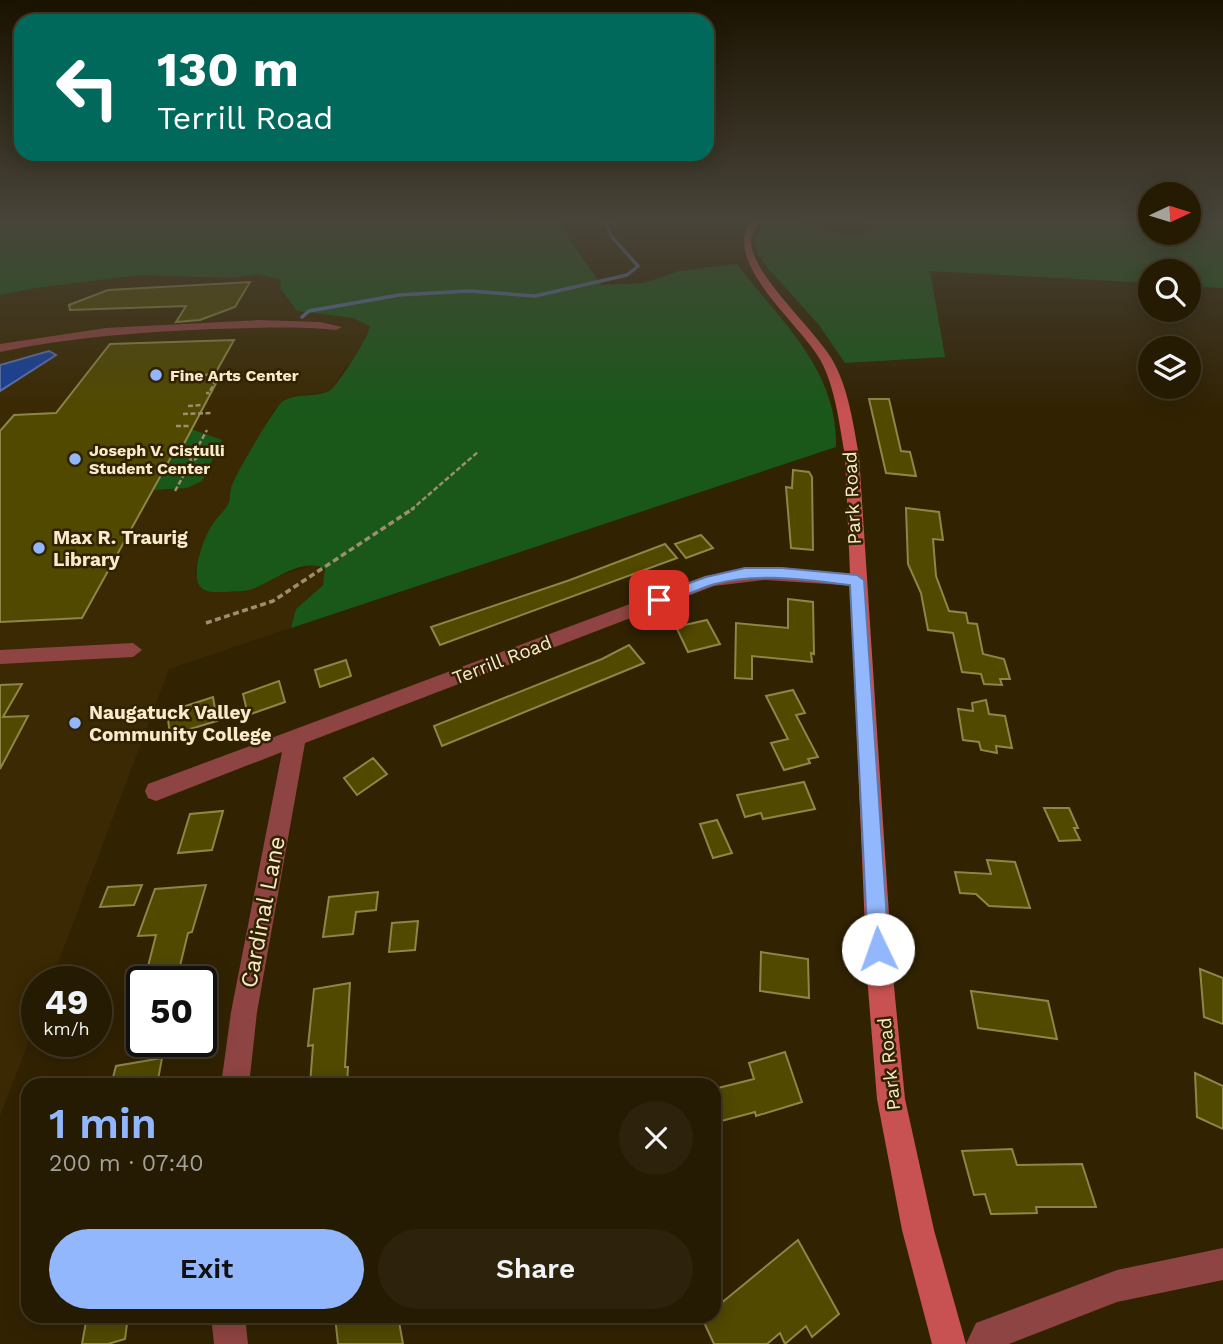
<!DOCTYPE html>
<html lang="en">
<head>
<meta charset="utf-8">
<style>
  body { margin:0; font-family:"Work Sans",sans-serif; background:#2d230c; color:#f1f3f6; height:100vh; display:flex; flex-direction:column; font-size:26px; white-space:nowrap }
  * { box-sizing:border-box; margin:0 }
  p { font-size:23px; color:#a3a199 }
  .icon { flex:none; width:38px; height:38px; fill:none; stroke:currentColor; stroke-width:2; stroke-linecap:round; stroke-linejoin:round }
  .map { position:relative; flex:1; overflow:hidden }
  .drawer { position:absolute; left:21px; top:1078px; width:700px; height:245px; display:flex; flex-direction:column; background:#251a02; border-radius:21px; box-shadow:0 4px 18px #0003,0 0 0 2px #423824 }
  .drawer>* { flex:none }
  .hud { position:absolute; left:14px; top:14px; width:700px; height:147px; border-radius:21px; box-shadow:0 4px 18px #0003,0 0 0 2px #423824; background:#00695c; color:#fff; overflow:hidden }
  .needle { width:46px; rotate:86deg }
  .buttons { position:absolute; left:1138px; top:182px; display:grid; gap:14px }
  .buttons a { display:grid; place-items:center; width:63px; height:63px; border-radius:50%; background:#251a02; box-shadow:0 4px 18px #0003,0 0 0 2px #423824; font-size:35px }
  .speed { position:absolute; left:21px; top:966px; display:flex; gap:14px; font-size:35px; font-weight:700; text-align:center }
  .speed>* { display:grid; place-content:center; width:91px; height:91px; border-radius:50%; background:#251a02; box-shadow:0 4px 18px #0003,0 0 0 2px #423824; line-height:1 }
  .speed small { font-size:18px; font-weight:400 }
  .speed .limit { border:4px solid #111; border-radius:10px; background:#fff; color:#111 }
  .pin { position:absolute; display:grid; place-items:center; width:60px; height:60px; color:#fff; margin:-30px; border-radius:14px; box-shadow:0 4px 10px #0006 }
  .me { position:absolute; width:77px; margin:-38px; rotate:357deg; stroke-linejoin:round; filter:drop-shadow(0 0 5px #0008) }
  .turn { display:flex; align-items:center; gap:24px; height:147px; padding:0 28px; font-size:32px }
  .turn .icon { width:91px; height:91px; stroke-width:2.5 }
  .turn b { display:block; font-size:49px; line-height:60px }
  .round { display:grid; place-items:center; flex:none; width:74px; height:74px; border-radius:37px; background:#2d230c }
  .head { display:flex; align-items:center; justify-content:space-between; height:119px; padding:0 28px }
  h1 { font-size:42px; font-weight:600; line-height:52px; color:#93b7fd }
  .button { display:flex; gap:14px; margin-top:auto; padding:14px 28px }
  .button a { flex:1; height:80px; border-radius:42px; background:#93b7fd; color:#111; font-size:28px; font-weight:600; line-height:80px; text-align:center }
  .button a+a { background:#2d230c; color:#f1f3f6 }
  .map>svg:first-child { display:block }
  .built { fill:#3a2902 }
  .green { fill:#1a581a }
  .water { fill:#1540a0; stroke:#5a73ad; stroke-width:2 }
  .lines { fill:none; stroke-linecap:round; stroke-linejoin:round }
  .stream { stroke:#5a73ad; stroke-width:3.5 }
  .building { fill:#514900; stroke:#8d8646; stroke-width:2 }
  .path-far1 { stroke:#9d8e6f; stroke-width:2.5; stroke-dasharray:5 2.5; stroke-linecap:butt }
  .path { stroke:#9d8e6f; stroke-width:3.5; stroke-dasharray:6 3.5; stroke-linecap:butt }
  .minor { fill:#8e4442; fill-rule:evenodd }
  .secondary { fill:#c85151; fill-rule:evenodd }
  .route { fill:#93b7fd; stroke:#6077a4; stroke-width:2 }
  .poi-dot { fill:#93b7fd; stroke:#312202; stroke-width:2.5 }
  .labels { text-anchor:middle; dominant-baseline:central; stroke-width:5; stroke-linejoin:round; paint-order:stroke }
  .far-poi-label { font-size:16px; font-weight:bold; fill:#faeacc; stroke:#312202; text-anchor:start }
  .street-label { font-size:19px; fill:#faeacc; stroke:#312202 }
  .poi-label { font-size:19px; font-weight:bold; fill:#faeacc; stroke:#312202; text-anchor:start }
  .near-street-label { font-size:23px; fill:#faeacc; stroke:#312202 }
</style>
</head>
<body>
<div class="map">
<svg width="1223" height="1344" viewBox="0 0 1223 1344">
  <rect width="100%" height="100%" fill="#312202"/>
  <path class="built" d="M257,274L282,280L279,288L292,306L300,312L353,318L368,324L371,330L356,359L344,368L333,388L326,392L292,397L275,409L234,481L227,507L200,551L195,574L205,591L248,590L274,577L314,565L326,571L324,583L296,609L291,628L169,669L51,982H37V1020L0,1116V295L35,288L139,275L233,278Z"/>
  <g class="green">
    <path d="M0,222H558L601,285L644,283L679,271L737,264C780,321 838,369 836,447L291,628L296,609L323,585L325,569C303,557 275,580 255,588C246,592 233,591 224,592C217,592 208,593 203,589C187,579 205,533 215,521C219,515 225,511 228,504C231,499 229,494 231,489C232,479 276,406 282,402C297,392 314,398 329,391C337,387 370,335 370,326L353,318L297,311L280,288L281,280L257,274L233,278L139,275L35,288L0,295Z"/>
    <path d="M765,222H798L852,237L874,228L864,222H1150V233H1188V222H1223V288L1188,286V271H1150V283L930,271L945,357L845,363L819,325L766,266L757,253L755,240Z"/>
    <path d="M191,429L222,440L202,481L187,488L153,490L171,457H177Z"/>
  </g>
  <path class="water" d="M49,351L56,355L0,391V365Z"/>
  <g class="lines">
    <path class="stream" d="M302,317L309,311L399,295L469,291L535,296L627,275L638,266L611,236L606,224L609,222"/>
  </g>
  <g class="building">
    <path d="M250,282L235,307L200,320L176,322L186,306L70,310L69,305L108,290Z"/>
    <path d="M234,340L216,372H222L177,457H171L82,618L0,622V431L14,415L56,413L110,344Z"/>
    <path d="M869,399H889L901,451L910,452L916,476L886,473Z"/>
    <path d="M793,470L809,472L812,477L813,550L791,548L786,487L792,488Z"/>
    <path d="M906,508L939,512L943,540L933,539L936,576L949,611L966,613L968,623L977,624L983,654L1004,659L1010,679H1000L1002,685L984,684L981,674L962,672L953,633L928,630L921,593L908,564Z"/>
    <path d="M701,535L713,548L686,558L675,544Z"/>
    <path d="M665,544L677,558L440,645L431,627L570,580Z"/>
    <path d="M788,599L813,602L814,654L811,653L812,662L752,656V679L735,678L736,623L788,628Z"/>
    <path d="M707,620L720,644L688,652L676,627Z"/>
    <path d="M629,645L644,663L442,746L434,726L602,659Z"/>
    <path d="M346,660L351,676L320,687L315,670Z"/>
    <path d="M279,681L285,702L248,715L243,694Z"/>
    <path d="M22,684L3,717L28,716L0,769V685Z"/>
    <path d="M793,690L805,713L796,715L818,757L808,759L810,763L784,770L771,743L788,739L766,696Z"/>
    <path d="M213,697L217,721L170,735L167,712Z"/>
    <path d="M986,700L989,714L1005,716L1012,748L996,746L997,753L981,750L979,742L963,740L958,709L973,711L972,703Z"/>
    <path d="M373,758L387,774L357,795L344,778Z"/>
    <path d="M804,782L815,809L763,819L761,813L745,817L737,795Z"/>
    <path d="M1044,808H1069L1078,828H1074L1080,840L1059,841Z"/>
    <path d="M223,811L212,850L178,853L190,814Z"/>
    <path d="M717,820L732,853L713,858L700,824Z"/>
    <path d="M987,860L1015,862L1030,908L989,906L976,894L960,893L955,872L991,874Z"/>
    <path d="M142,885L134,905L100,907L108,887Z"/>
    <path d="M206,885L192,932L188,933L176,982H144L156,935L138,936L155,889Z"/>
    <path d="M378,892L376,910L356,912L353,934L323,937L329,897Z"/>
    <path d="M418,921L415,950L389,952L392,923Z"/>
    <path d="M761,952L808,959L809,998L760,991Z"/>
    <path d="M1200,969L1223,978V1024L1204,1017Z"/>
    <path d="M350,983L345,1067H348L347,1085H310L313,1045L308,1046L314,989Z"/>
    <path d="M971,991L1048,1001L1057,1039L978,1028Z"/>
    <path d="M785,1052L802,1102L756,1116L755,1112L714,1123V1089L754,1079L749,1063Z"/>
    <path d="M162,1058L157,1085H111L116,1066Z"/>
    <path d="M1195,1073L1223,1086V1129L1197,1117Z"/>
    <path d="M1012,1149L1017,1165L1082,1164L1096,1207H1036L1037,1213L991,1214L985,1194L974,1195L962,1151Z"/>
    <path d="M798,1240L839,1314L812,1337L806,1326L785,1344L780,1333L767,1344H714L702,1318L714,1316V1309Z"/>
    <path d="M87,1316H128L125,1339L108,1344H82Z"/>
    <path d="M335,1316H398L403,1344H338Z"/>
  </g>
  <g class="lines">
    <g class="path-far1">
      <path d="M203,375L219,374L209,393H206"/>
      <path d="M188,406L202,405"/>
      <path d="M183,414L211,413"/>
      <path d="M176,426H191"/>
      <circle cx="193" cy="456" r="4"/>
      <path d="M195,452L207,430"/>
      <path d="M175,491L192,460"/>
      <path d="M411,510L479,451"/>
    </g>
    <path class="path" d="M206,623L273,601L414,508"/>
    <g class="minor">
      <path d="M259,320L320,322L342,327L336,330C295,326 254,328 213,329C141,332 71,337 0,352V344L106,328Z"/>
      <path d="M783,568L857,574L866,580L857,586L765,580L714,586L305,743L257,1012L249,1085H221L231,1012L282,752L156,801L148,798L145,791L148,784L705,576L747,569Z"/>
      <path d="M133,643L142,650L133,657L0,664V650Z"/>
      <path d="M1223,1248V1280L1117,1302L1009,1344H966L976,1323L1117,1270Z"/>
      <path d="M211,1316H245L248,1344H214Z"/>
    </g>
    <path class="secondary" d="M750,222H759C755,228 751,235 751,242C752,275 816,330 833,361C849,390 853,424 859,455L893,976L905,1099L934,1230L966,1344H932L902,1230L877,1099L867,976L845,455C839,424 836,390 821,361C802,325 722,264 750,222Z"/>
  </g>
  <linearGradient id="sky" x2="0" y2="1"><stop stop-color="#1b1301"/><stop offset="0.54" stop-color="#484439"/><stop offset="1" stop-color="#484439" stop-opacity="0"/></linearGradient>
  <rect width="1223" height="410" fill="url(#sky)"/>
  <path class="route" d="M745,568H782L857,575L864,580L889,949L886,956L878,959L871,956L868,949L850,585C805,580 759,572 715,584C696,589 678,600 659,605L651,600L654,596L706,577Z"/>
  <g class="poi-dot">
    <circle cx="156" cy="375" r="7"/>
    <circle cx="75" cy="459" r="7"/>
    <circle cx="39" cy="548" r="7"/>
    <circle cx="75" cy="723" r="7"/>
  </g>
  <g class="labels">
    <g class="far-poi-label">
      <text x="170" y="375">Fine Arts Center</text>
      <text x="89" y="450">Joseph V. Cistulli<tspan x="89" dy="18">Student Center</tspan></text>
    </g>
    <g class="street-label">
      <text transform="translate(852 498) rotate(-93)">Park Road</text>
      <text transform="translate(502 660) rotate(-21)">Terrill Road</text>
      <text transform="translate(889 1064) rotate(-96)">Park Road</text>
    </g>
    <g class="poi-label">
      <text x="53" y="537">Max R. Traurig<tspan x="53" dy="22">Library</tspan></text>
      <text x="89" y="712">Naugatuck Valley<tspan x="89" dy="22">Community College</tspan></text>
    </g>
    <g class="near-street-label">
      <text transform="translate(263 912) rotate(-79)">Cardinal Lane</text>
    </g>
  </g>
</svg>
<div class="buttons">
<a><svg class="needle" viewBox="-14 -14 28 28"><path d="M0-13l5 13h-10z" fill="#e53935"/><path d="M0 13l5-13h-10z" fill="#a3a199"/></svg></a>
<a><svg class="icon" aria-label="search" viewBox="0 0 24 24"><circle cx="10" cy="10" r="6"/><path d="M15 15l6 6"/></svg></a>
<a><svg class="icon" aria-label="layers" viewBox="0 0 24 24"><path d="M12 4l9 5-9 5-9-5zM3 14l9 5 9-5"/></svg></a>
</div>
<div class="speed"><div>49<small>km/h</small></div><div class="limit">50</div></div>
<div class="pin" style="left:659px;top:600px;background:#d93025"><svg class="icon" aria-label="arrive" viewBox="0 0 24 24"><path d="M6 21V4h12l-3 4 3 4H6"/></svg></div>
<svg class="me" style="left:878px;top:949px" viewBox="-20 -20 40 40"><circle r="19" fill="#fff"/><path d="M0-13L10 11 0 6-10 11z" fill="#93b7fd"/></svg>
<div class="hud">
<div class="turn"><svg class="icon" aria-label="left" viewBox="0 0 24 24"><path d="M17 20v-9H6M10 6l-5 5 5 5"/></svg><div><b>130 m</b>Terrill Road</div></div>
</div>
<section class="drawer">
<div class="head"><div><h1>1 min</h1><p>200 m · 07:40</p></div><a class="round"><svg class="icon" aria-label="close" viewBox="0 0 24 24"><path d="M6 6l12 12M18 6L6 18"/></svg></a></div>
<div class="button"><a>Exit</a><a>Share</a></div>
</section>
</div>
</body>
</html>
